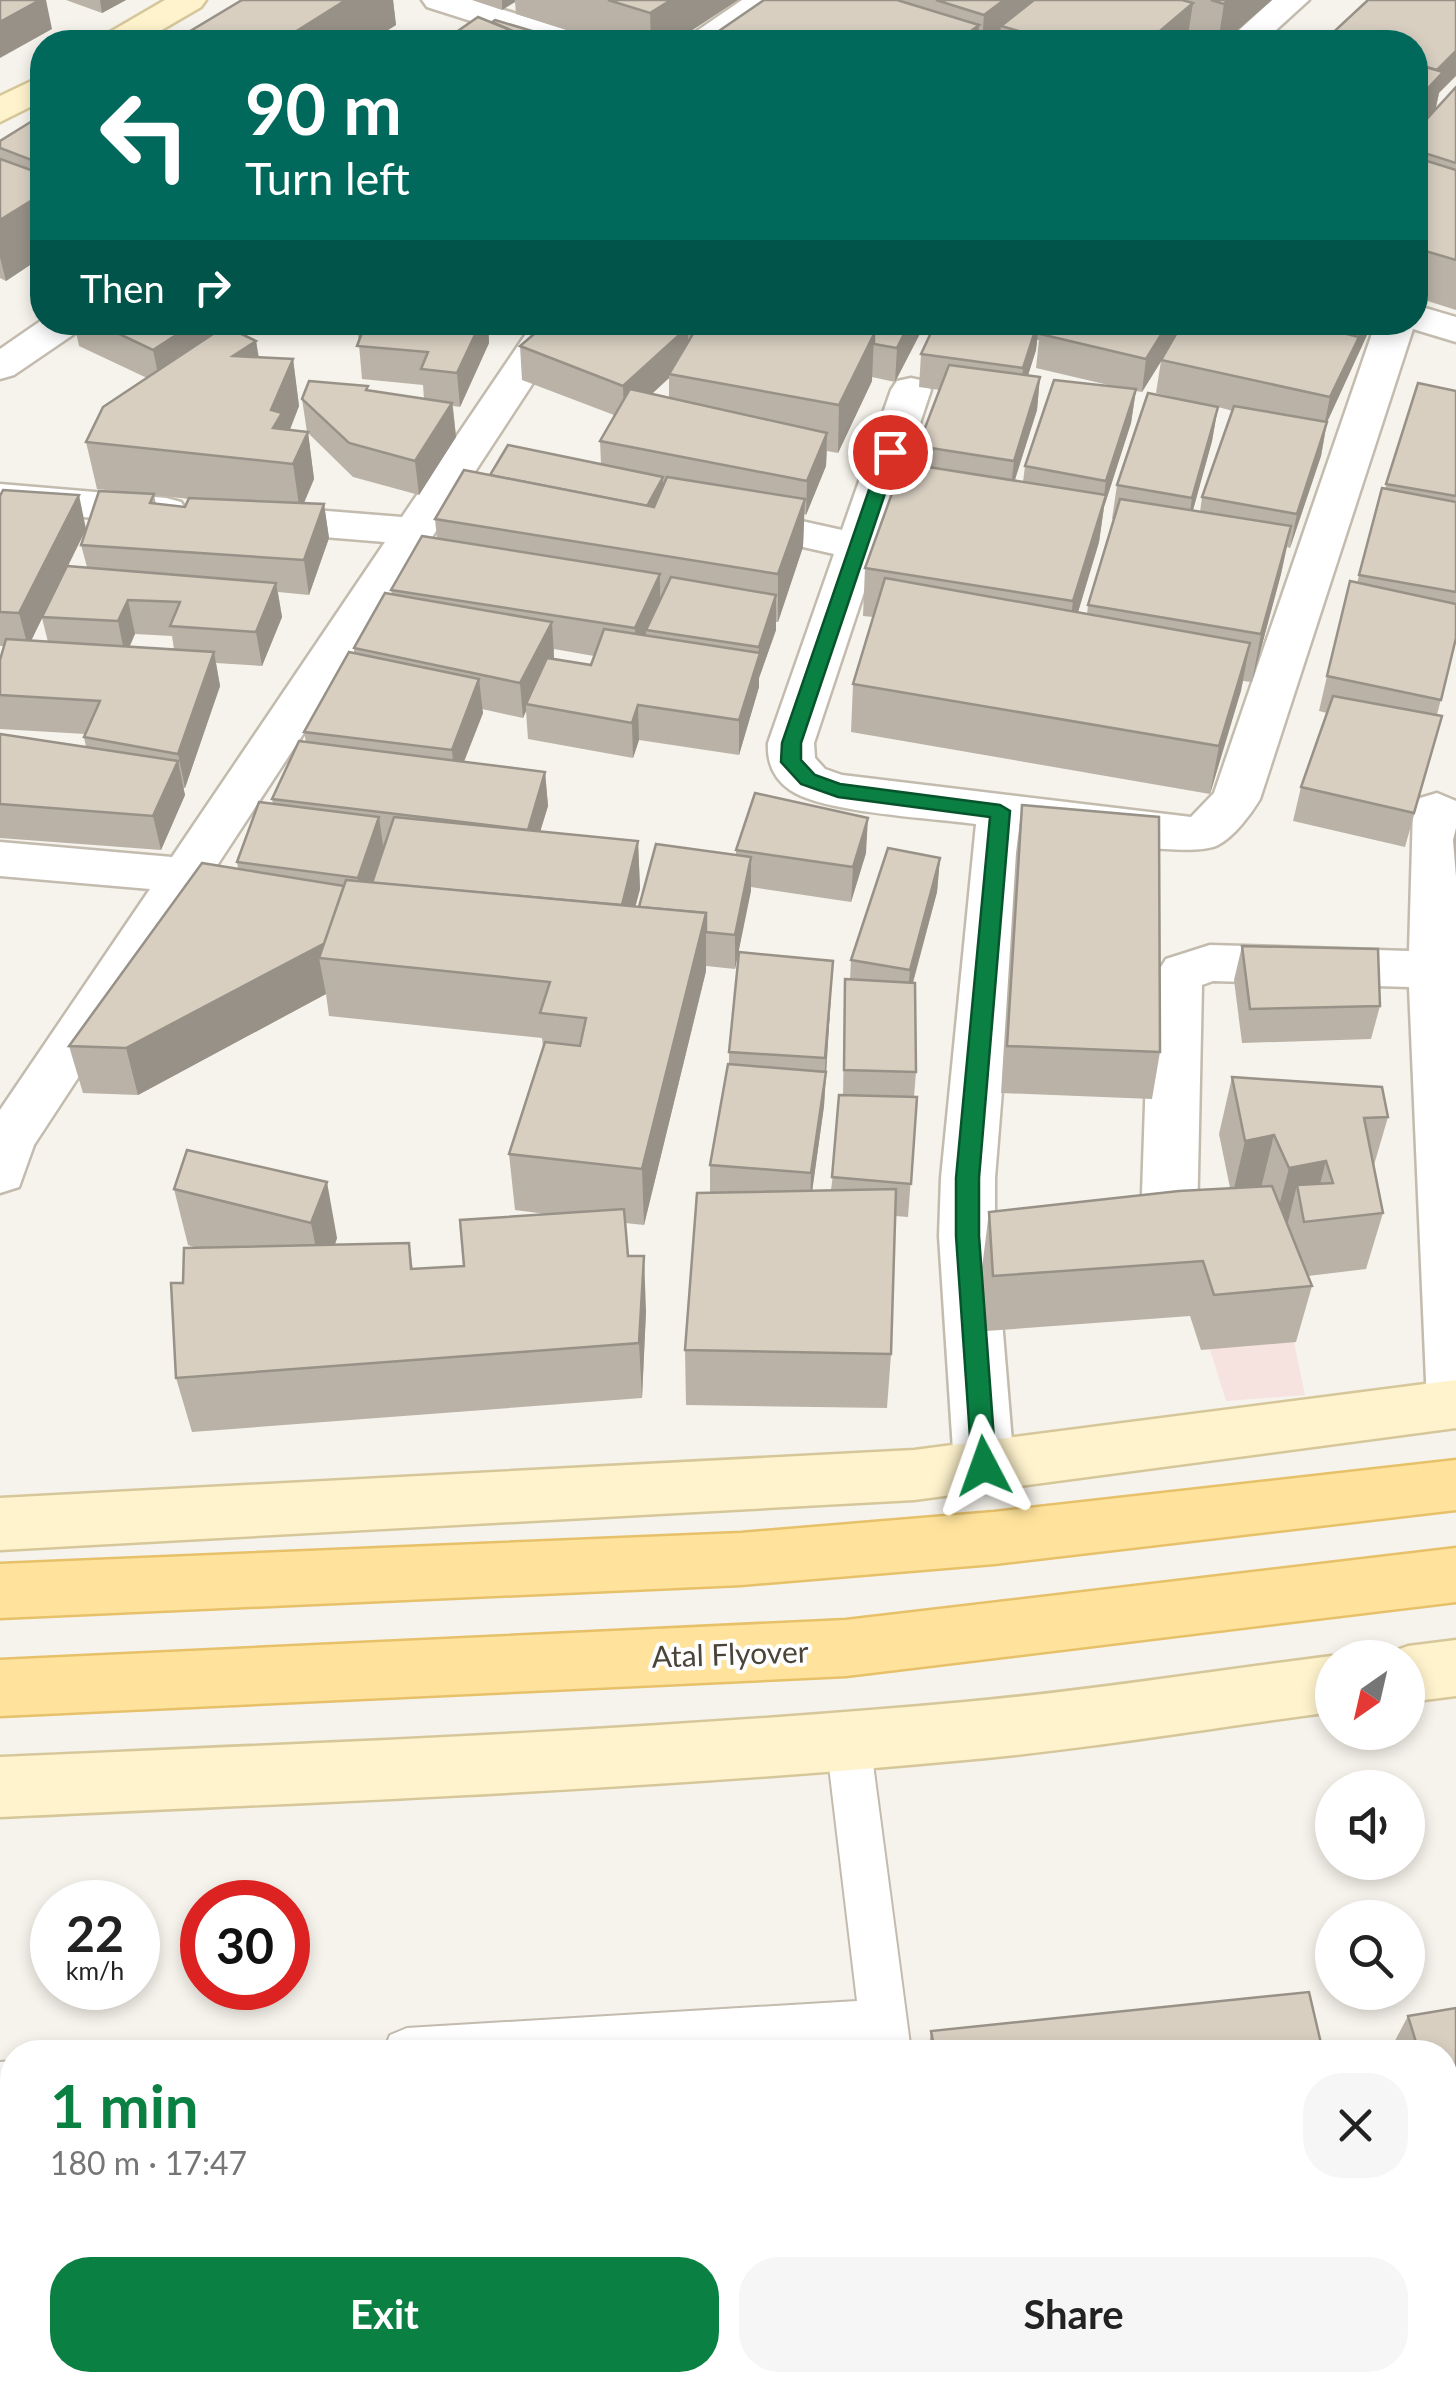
<!DOCTYPE html>
<html lang="en">
<head>
<meta charset="utf-8">
<style>
  body { margin:0; font-family:Lato,sans-serif; background:#f6f6f6; color:#222; height:100vh; display:flex; flex-direction:column; font-size:38px; white-space:nowrap }
  * { box-sizing:border-box; margin:0 }
  p { font-size:32px; color:#767676 }
  .icon { flex:none; width:55px; height:55px; fill:none; stroke:currentColor; stroke-width:2; stroke-linecap:round; stroke-linejoin:round }
  .map { position:relative; flex:1; overflow:hidden }
  .side { position:absolute; left:0px; top:2040px; width:1458px; height:352px; display:flex; flex-direction:column; background:#fff; border-radius:40px 40px 0 0; box-shadow:0 5px 15px #0003 }
  .side>* { flex:none }
  .top-card { position:absolute; left:30px; top:30px; width:1398px; height:305px; border-radius:40px; box-shadow:0 5px 15px #0003; background:#00695c; color:#fff; overflow:hidden }
  .needle { width:65px; rotate:214deg }
  .buttons { position:absolute; left:1315px; top:1640px; display:grid; gap:20px }
  .buttons a { display:grid; place-items:center; width:110px; height:110px; border-radius:50%; background:#fff; box-shadow:0 5px 15px #0003; font-size:50px }
  .speed { position:absolute; left:30px; top:1880px; display:flex; gap:20px; font-size:50px; font-weight:700; text-align:center }
  .speed>* { display:grid; place-content:center; width:130px; height:130px; border-radius:50%; background:#fff; box-shadow:0 5px 15px #0003; line-height:1 }
  .speed small { font-size:25px; font-weight:400 }
  .speed .limit { border:15px solid #d22; background:#fff; color:#111 }
  .pin { position:absolute; display:grid; place-items:center; width:85px; height:85px; color:#fff; margin:-42px; border:5px solid #fff; border-radius:50%; box-shadow:0 2px 10px #0007 }
  .me { position:absolute; width:110px; margin:-55px; rotate:356deg; stroke-linejoin:round; filter:drop-shadow(0 0 8px #0008) }
  .turn { display:flex; align-items:center; gap:35px; height:210px; padding:0 50px; font-size:45px }
  .turn .icon { width:130px; height:130px; stroke-width:2.5 }
  .turn b { display:block; font-size:70px; line-height:85px }
  .then { display:flex; align-items:center; height:95px; padding:0 50px; background:#0003; gap:20px; font-size:38px }
  .round { display:grid; place-items:center; flex:none; width:105px; height:105px; border-radius:40px; background:#f6f6f6 }
  .head { display:flex; align-items:center; justify-content:space-between; height:170px; padding:0 50px }
  h1 { font-size:60px; font-weight:700; line-height:75px; color:#0b8043 }
  .primary-button { display:flex; gap:20px; margin-top:auto; padding:20px 50px }
  .primary-button a { flex:1; height:115px; border-radius:40px; background:#0b8043; color:#fff; font-size:40px; font-weight:700; line-height:115px; text-align:center }
  .primary-button a+a { background:#f6f6f6; color:#222 }
  .map>svg:first-child { display:block }
  .medical { fill:#f6e3e0 }
  .lines { fill:none; stroke-linecap:round; stroke-linejoin:round }
  .lane-casing { stroke:#c2bbae; stroke-width:4 }
  .street-casing { stroke:#c2bbae; stroke-width:5 }
  .secondary-casing { stroke:#d6c79b; stroke-width:5 }
  .primary-casing { stroke:#e6c16a; stroke-width:5 }
  .lane { fill:#fff; fill-rule:evenodd }
  .street { fill:#fff; fill-rule:evenodd }
  .secondary { fill:#fff3cd; fill-rule:evenodd }
  .primary { fill:#ffe39c; fill-rule:evenodd }
  .wall { fill:#bab2a6; fill-rule:evenodd }
  .shaded-wall { fill:#979187 }
  .building { fill:#d8cfc1; stroke:#979187; stroke-width:2.5 }
  .route { fill:#0b8043; stroke:#07532c; stroke-width:2.5 }
  .labels { text-anchor:middle; dominant-baseline:central; stroke-width:8; stroke-linejoin:round; paint-order:stroke }
  .street-label { font-size:30px; fill:#4b4439; stroke:#fff }
</style>
</head>
<body>
<div class="map">
<svg width="1456" height="2392" viewBox="0 0 1456 2392">
  <rect width="100%" height="100%" fill="#f6f3ec"/>
  <path class="medical" d="M1286,1304L1305,1395L1226,1401L1198,1311Z"/>
  <g class="lines">
    <g class="lane-casing">
      <g id="lane">
        <path d="M848,1721L864,1727L870,1741L911,2052H863L862,2047L780,2052H383L390,2035L407,2028L857,2001L826,1741L832,1727Z"/>
        <path d="M12,2061V2109L0,2110V2062Z"/>
        <rect x="435" y="2380" width="52" height="12"/>
        <path d="M915,2380H967L969,2392H917Z"/>
      </g>
    </g>
    <g class="street-casing">
      <g id="street">
        <path d="M422,0H473L582,35L587,42H537L427,7Z"/>
        <path d="M742,0H781L725,42H686L691,35Z"/>
        <path d="M1272,0H1309L1263,42H1226Z"/>
        <path d="M1415,305L1456,317V342L1413,329L1260,799C1251,814 1234,837 1218,845C1188,860 1062,835 1023,830L995,1178V1236L1014,1466L1005,1484L984,1491L963,1484L954,1466L939,1236L941,1178L976,824C933,818 823,813 790,790C773,778 767,762 768,743L834,554L714,527L708,518L714,509L729,505L842,530L891,390L897,381L911,378L925,381L931,390L814,743L815,758L825,769L842,775L1191,817L1214,793L1376,322H1415Z"/>
        <path d="M42,320L85,322L80,330L14,375L0,379V349Z"/>
        <path d="M534,322H573L34,1145L19,1187L0,1193V1110L150,889L0,876V842L172,857L385,542L252,531L237,527L231,518L237,509L252,505L402,517Z"/>
        <path d="M0,484L166,498L181,502L187,511L181,520L166,524L0,510Z"/>
        <path d="M1437,793L1456,801V1428L1435,1421L1427,1404L1409,987L1213,981L1202,985L1197,1223L1189,1238L1169,1244L1149,1238L1141,1223L1149,986L1166,959L1210,945L1409,951L1413,809L1420,798Z"/>
      </g>
    </g>
    <g class="secondary-casing">
      <g id="secondary">
        <path d="M165,0H206L201,7L141,42H100L105,35Z"/>
        <path d="M42,76V101L0,122V96Z"/>
        <path d="M1456,1380V1428L914,1500L0,1550V1498L914,1450Z"/>
        <path d="M1456,1640V1696L1408,1702V1658H1384L1386,1654L1408,1646Z"/>
        <path d="M1332,1656L1337,1658H1332V1712C1210,1728 1088,1749 965,1760C644,1790 322,1802 0,1817V1757C322,1743 644,1731 965,1702C1088,1691 1210,1671 1332,1656Z"/>
      </g>
    </g>
    <g class="primary-casing">
      <g id="primary">
        <path d="M1456,1460V1510L994,1564L741,1585L0,1618V1564L741,1533L994,1512Z"/>
        <path d="M1456,1548V1602L846,1676L0,1716V1660L846,1620Z"/>
      </g>
    </g>
    <use href="#lane" class="lane"/>
    <use href="#street" class="street"/>
    <use href="#secondary" class="secondary"/>
    <use href="#primary" class="primary"/>
  </g>
  <g class="wall">
    <path d="M66,0H126L102,13Z"/>
    <path d="M242,0H393L396,25L369,42H194L192,30Z"/>
    <path d="M472,0H738L674,42H605L516,14L515,2L502,10Z"/>
    <path d="M764,0H1272L1224,42H1198L1188,39L1187,42H713V35Z"/>
    <path d="M1415,42L1439,93L1435,110L1456,87V310L1415,297Z"/>
    <path d="M42,115V257L6,281L0,278V141Z"/>
    <path d="M74,322H237V332L256,341L259,357L293,359L299,406L290,430L307,432L302,399L368,390L424,399L423,385L362,379L357,322H488L489,343L460,407L453,406L456,437L419,495L353,477L308,433L314,479L304,503L324,504L329,538L309,595L278,592L282,617L262,666L216,663L220,686L185,788H183L185,795L161,850L0,838V734L86,747L84,737L85,734L0,729V660L4,646H0V496L86,529L68,566L87,567L81,545L123,492L97,489L86,442L147,378L79,346ZM154,495L189,499L185,507L156,504ZM42,618L48,642L31,641ZM135,634L172,636L174,649L130,646Z"/>
    <path d="M548,322H926L895,382L872,377V381L838,453L827,451L826,466L806,515L804,514L803,547L778,622H776V630L759,678V687L739,755L639,740L633,758L528,739L526,711L523,718L482,709L483,713L464,762L545,772L548,806L540,831L638,841L640,889L635,907H639L736,855V850L866,853L851,902L751,887L735,969L706,966V971L644,1225L625,1223L628,1256L646,1311L642,1398L192,1432L176,1378L183,1283L197,1248L188,1245L174,1189L187,1150L337,1238L335,1245L409,1243L413,1269L464,1266L546,1214L515,1210L509,1154L543,1047L542,1038L329,1016L326,994L138,1095L83,1093L69,1046L238,868L237,862L273,804L272,799L306,742L304,732L354,653V648L392,594L391,590L437,539L435,519L490,475L601,464L600,441L614,415L522,380L520,346ZM669,378V398L652,394ZM554,649L594,656L591,665L553,659Z"/>
    <path d="M936,322H1182V325L1183,322H1373L1327,422L1321,456L1290,548L1287,547L1281,574L1252,682L1243,681L1210,794L851,732L853,684L873,617L863,616L865,568L916,465L918,446L940,390L919,387L921,354ZM1037,340H1039L1036,368L1121,388L1025,466L1023,482L1015,480L1037,410L1040,377L1028,375L1036,350ZM1161,361L1156,393L1202,404L1117,485L1112,519H1114L1088,605L1087,614L1078,612L1099,542L1104,507L1131,423L1136,391L1142,392ZM1218,407L1233,411L1202,497L1200,512L1193,510L1212,441Z"/>
    <path d="M1418,383L1456,391V638L1437,715L1442,716L1405,847L1293,821L1301,787L1327,713L1319,711L1327,676L1357,583L1382,488L1385,489Z"/>
    <path d="M1022,805L1160,1052L1152,1099L1001,1093L1016,853Z"/>
    <path d="M1456,828V877L1453,840Z"/>
    <path d="M940,858L937,892L913,983L916,1072L914,1097H917L908,1217L895,1216L891,1354L887,1408L686,1405L685,1350L710,1193V1165L729,1064V1052L831,995L824,1106L812,1190H831L843,1095L845,979L850,980L851,960Z"/>
    <path d="M1242,946L1380,1006L1371,1039L1242,1043L1234,980Z"/>
    <path d="M1232,1077L1388,1117L1374,1165L1383,1213L1366,1269L1308,1276L1312,1286L1296,1342L1201,1350L1190,1316L986,1331L982,1268L989,1212L1230,1188L1219,1134Z"/>
    <path d="M1456,2008V2301L1445,2264V2052H1389L1408,2016Z"/>
    <path d="M931,2031L1323,2052H928Z"/>
    <path d="M983,2380H1399L1402,2392H985Z"/>
  </g>
  <g class="shaded-wall">
    <path d="M40,0H46L52,29L0,58V22Z"/>
    <path d="M100,0H126L102,13Z"/>
    <path d="M346,0H393L396,25L369,42H279Z"/>
    <path d="M502,0H515V2L502,10Z"/>
    <path d="M671,0H738L674,42H651L650,13Z"/>
    <path d="M1004,0H1060L1001,26L999,42H982L984,15Z"/>
    <path d="M1228,0H1272L1224,42H1218L1224,4Z"/>
    <path d="M1193,3L1187,42H1147Z"/>
    <path d="M979,25L978,42H956Z"/>
    <path d="M513,31L514,42H495Z"/>
    <path d="M539,33L540,42H528Z"/>
    <path d="M1456,51V76L1439,93L1434,117L1415,137V102L1435,73Z"/>
    <path d="M42,194V257L6,281L0,257V220Z"/>
    <path d="M196,322H237L238,332L160,384L153,350Z"/>
    <path d="M478,322H488L489,343L460,407L457,373Z"/>
    <path d="M910,322H926L895,382L897,348Z"/>
    <path d="M1038,322H1039L1036,350L1020,401L1023,368Z"/>
    <path d="M1169,322H1182V328L1142,392L1146,359Z"/>
    <path d="M1364,322H1373L1323,431L1330,397L1358,338Z"/>
    <path d="M688,327V361L669,374V378L624,419L623,386Z"/>
    <path d="M874,334L872,381L838,453L839,405Z"/>
    <path d="M256,341L263,388L233,356Z"/>
    <path d="M293,359L299,406L286,439L278,463L271,410Z"/>
    <path d="M1040,377L1037,410L1010,495L1014,461Z"/>
    <path d="M1136,389L1131,423L1104,507L1099,542L1067,649L1073,601L1103,503L1106,481Z"/>
    <path d="M452,403L456,437L419,495L415,461Z"/>
    <path d="M1218,407L1212,441L1187,532L1192,498Z"/>
    <path d="M1327,422L1321,456L1290,548L1297,514Z"/>
    <path d="M308,432L314,479L300,512L293,464Z"/>
    <path d="M827,433L826,466L806,515L807,481Z"/>
    <path d="M663,477V511L645,509Z"/>
    <path d="M79,495L86,529L28,647L19,613Z"/>
    <path d="M805,499L803,547L778,622V574Z"/>
    <path d="M324,504L329,538L309,595L304,560Z"/>
    <path d="M1291,526L1281,574L1252,682L1261,634Z"/>
    <path d="M660,574V608L646,630V640L636,662L635,628Z"/>
    <path d="M276,583L282,617L262,666L256,632Z"/>
    <path d="M776,595V630L759,678V687L739,755V720L758,657L759,647Z"/>
    <path d="M128,600L135,634L125,656L118,621Z"/>
    <path d="M552,622L554,657L529,705L526,704V711L523,718L520,683Z"/>
    <path d="M1250,643L1241,691L1210,794L1219,746Z"/>
    <path d="M214,652L220,686L185,788L178,754Z"/>
    <path d="M479,679L483,713L455,784L452,750Z"/>
    <path d="M638,705L639,740L633,758L632,723Z"/>
    <path d="M178,761L185,795L161,850L153,816Z"/>
    <path d="M545,772L548,806L530,865L528,831Z"/>
    <path d="M379,817L384,852L363,912L358,878Z"/>
    <path d="M868,818L866,853L851,902L853,867Z"/>
    <path d="M638,841L640,889L621,962L619,914Z"/>
    <path d="M751,857V891L735,969V935Z"/>
    <path d="M940,858L937,892L907,1004L910,970Z"/>
    <path d="M706,913V971L644,1225L642,1169Z"/>
    <path d="M331,940L319,958L326,994L138,1095L126,1048Z"/>
    <path d="M833,961L824,1106L810,1207L811,1173L824,1081Z"/>
    <path d="M1274,1135L1260,1192L1232,1197L1245,1141Z"/>
    <path d="M1326,1161L1311,1218L1297,1185L1288,1222L1274,1225L1289,1168Z"/>
    <path d="M327,1182L337,1238L322,1279L311,1223Z"/>
    <path d="M644,1256L646,1311L642,1398L639,1343Z"/>
    <rect x="329" y="2380" width="14" height="12"/>
  </g>
  <g class="building">
    <path d="M0,0H40L0,22Z"/>
    <path d="M242,0H346L279,42H225L192,30Z"/>
    <path d="M608,0H671L650,13Z"/>
    <path d="M764,0H897L979,25L956,42H736L713,35Z"/>
    <path d="M936,0H1004L984,15Z"/>
    <path d="M1034,0H1182L1193,3L1147,42H1057L1001,26Z"/>
    <path d="M1211,0H1228L1224,4Z"/>
    <path d="M1368,0H1456V51L1437,70L1415,64V42H1338L1326,39Z"/>
    <path d="M478,17L513,31L495,42H442Z"/>
    <path d="M495,20L539,33L528,42H514L513,31L492,22Z"/>
    <path d="M990,29L1034,42H972Z"/>
    <path d="M1415,64L1443,72L1415,102Z"/>
    <path d="M1456,87V163L1415,150V132Z"/>
    <path d="M42,115V164L0,148V141Z"/>
    <path d="M0,159L42,174V194L0,220Z"/>
    <path d="M1427,161L1456,170V260L1415,248V174Z"/>
    <path d="M94,322H196L153,350Z"/>
    <path d="M362,322H366L363,332L358,331Z"/>
    <path d="M366,322L439,323L481,322L457,373L421,369L428,352L357,346Z"/>
    <path d="M548,322H674L688,327L623,386L520,346Z"/>
    <path d="M700,322H807L874,334L839,405L669,374Z"/>
    <path d="M807,322H910L897,348L874,344V334Z"/>
    <path d="M936,322H1038L1023,368L921,354Z"/>
    <path d="M1049,322H1169L1146,359L1040,334Z"/>
    <path d="M1183,322H1299L1359,337L1330,397L1161,360Z"/>
    <path d="M1331,322H1364L1360,329Z"/>
    <path d="M225,326L256,341L233,356L293,359L271,410L282,413L273,428L308,432L293,464L86,442L103,407Z"/>
    <path d="M949,365L1040,377L1014,461L918,446Z"/>
    <path d="M1054,380L1136,389L1106,481L1025,466Z"/>
    <path d="M309,381L368,386L366,390L452,403L415,461L349,443L302,399Z"/>
    <path d="M1418,383L1456,391V496L1386,484Z"/>
    <path d="M630,389L827,433L807,481L600,441Z"/>
    <path d="M1148,393L1218,407L1192,498L1117,485Z"/>
    <path d="M1234,406L1327,422L1297,514L1202,497Z"/>
    <path d="M508,445L663,477L647,506L490,475Z"/>
    <path d="M903,463L1106,495L1073,601L865,568Z"/>
    <path d="M464,470L654,507L667,477L805,499L778,574L435,519Z"/>
    <path d="M1382,488L1456,502V592L1359,575Z"/>
    <path d="M3,490L79,495L19,613L0,612V496Z"/>
    <path d="M99,491L154,494L150,503L185,507L189,498L324,504L304,560L81,545Z"/>
    <path d="M1120,499L1291,526L1261,634L1088,605Z"/>
    <path d="M422,536L660,574L635,628L391,590Z"/>
    <path d="M67,566L276,583L256,632L170,626L180,602L128,600L118,621L42,617Z"/>
    <path d="M671,577L776,595L759,647L646,630Z"/>
    <path d="M885,578L1250,643L1219,746L853,684Z"/>
    <path d="M1350,581L1456,604V638L1441,700L1327,676Z"/>
    <path d="M385,593L552,622L520,683L354,648Z"/>
    <path d="M604,629L760,653L739,720L638,705L632,723L526,704L547,658L591,665Z"/>
    <path d="M6,639L214,652L178,754L84,737L100,701L0,695V660Z"/>
    <path d="M349,652L479,679L452,750L304,732Z"/>
    <path d="M1333,696L1442,716L1414,813L1301,787Z"/>
    <path d="M0,734L178,761L153,816L0,804Z"/>
    <path d="M299,741L545,772L528,830L272,799Z"/>
    <path d="M755,793L868,818L853,867L736,850Z"/>
    <path d="M259,802L379,817L358,878L237,862Z"/>
    <path d="M1022,805L1159,817L1160,1052L1007,1046Z"/>
    <path d="M394,817L638,841L622,905L372,883Z"/>
    <path d="M656,844L751,857L735,935L706,932V913L639,907Z"/>
    <path d="M888,848L940,858L910,970L851,960Z"/>
    <path d="M202,863L344,886L325,943L126,1048L69,1046Z"/>
    <path d="M346,880L706,913L642,1169L509,1154L545,1042L580,1046L586,1018L540,1013L550,982L319,958Z"/>
    <path d="M1242,946L1378,949L1380,1006L1250,1009Z"/>
    <path d="M739,952L833,961L825,1058L729,1052Z"/>
    <path d="M845,979L915,983L916,1072L844,1070Z"/>
    <path d="M728,1064L826,1072L811,1173L710,1165Z"/>
    <path d="M1232,1077L1382,1087L1388,1117L1364,1118L1383,1213L1304,1222L1297,1185L1333,1183L1326,1161L1289,1168L1274,1135L1245,1141Z"/>
    <path d="M839,1095L917,1097L911,1184L832,1177Z"/>
    <path d="M187,1150L327,1182L311,1223L174,1189Z"/>
    <path d="M1272,1186L1312,1286L1214,1295L1203,1261L993,1276L989,1212L1179,1191Z"/>
    <path d="M896,1189L891,1354L685,1350L697,1193Z"/>
    <path d="M624,1209L628,1256H644L639,1343L176,1378L171,1283H183L184,1248L409,1243L411,1269L464,1266L460,1220Z"/>
    <path d="M1309,1992L1323,2052H935L931,2031Z"/>
    <path d="M1456,2008V2176L1445,2139V2052H1419L1408,2016Z"/>
    <path d="M12,2133V2380H329V2392H0V2135Z"/>
    <path d="M563,2380H901L903,2392H563Z"/>
    <path d="M999,2380H1399L1402,2392H1001Z"/>
  </g>
  <path class="route" d="M890,447L899,452L801,743V760L815,775L840,784L1000,805L1010,811L979,1178V1236L996,1466L993,1473L984,1476L975,1473L972,1466L956,1236V1178L990,817L838,797L801,784L781,762L782,743L882,452Z"/>
  <g class="labels">
    <g class="street-label">
      <text transform="translate(730 1653) rotate(-2)">Atal Flyover</text>
    </g>
  </g>
</svg>
<div class="buttons">
<a><svg class="needle" viewBox="-14 -14 28 28"><path d="M0-13l5 13h-10z" fill="#e53935"/><path d="M0 13l5-13h-10z" fill="#767676"/></svg></a>
<a><svg class="icon" aria-label="sound" viewBox="0 0 24 24"><path d="M4 9h4l5-4v14l-5-4H4zM17 9q2 3 0 6"/></svg></a>
<a><svg class="icon" aria-label="search" viewBox="0 0 24 24"><circle cx="10" cy="10" r="6"/><path d="M15 15l6 6"/></svg></a>
</div>
<div class="speed"><div>22<small>km/h</small></div><div class="limit">30</div></div>
<div class="pin" style="left:890px;top:452px;background:#d93025"><svg class="icon" aria-label="arrive" viewBox="0 0 24 24"><path d="M6 21V4h12l-3 4 3 4H6"/></svg></div>
<svg class="me" style="left:984px;top:1466px" viewBox="-20 -20 40 40"><path d="M0-17L14 15 0 8-14 15z" fill="#0b8043" stroke="#fff" stroke-width="4"/></svg>
<div class="top-card">
<div class="turn"><svg class="icon" aria-label="left" viewBox="0 0 24 24"><path d="M17 20v-9H6M10 6l-5 5 5 5"/></svg><div><b>90 m</b>Turn left</div></div>
<div class="then">Then<svg class="icon" aria-label="right" viewBox="0 0 24 24"><path d="M7 20v-9h11M14 6l5 5-5 5"/></svg></div>
</div>
<section class="side">
<div class="head"><div><h1>1 min</h1><p>180 m · 17:47</p></div><a class="round"><svg class="icon" aria-label="close" viewBox="0 0 24 24"><path d="M6 6l12 12M18 6L6 18"/></svg></a></div>
<div class="primary-button"><a>Exit</a><a>Share</a></div>
</section>
</div>
</body>
</html>
